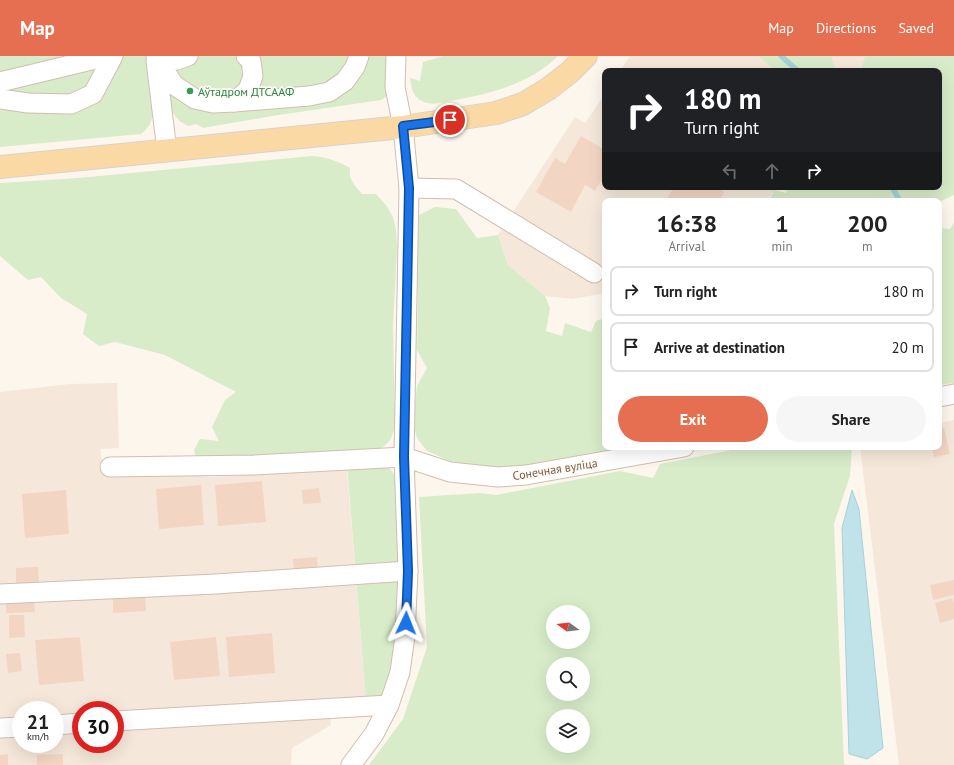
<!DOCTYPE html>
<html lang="en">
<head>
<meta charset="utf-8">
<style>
  body { margin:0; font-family:"PT Sans",sans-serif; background:#f6f6f6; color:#222; height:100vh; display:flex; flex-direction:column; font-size:15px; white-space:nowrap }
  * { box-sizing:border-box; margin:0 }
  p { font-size:13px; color:#767676 }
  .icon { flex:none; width:22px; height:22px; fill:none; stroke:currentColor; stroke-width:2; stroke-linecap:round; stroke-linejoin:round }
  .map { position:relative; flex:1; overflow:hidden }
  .panel { position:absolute; left:602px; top:142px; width:340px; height:252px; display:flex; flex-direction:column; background:#fff; border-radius:8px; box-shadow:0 4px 16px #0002 }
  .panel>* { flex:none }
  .banner { position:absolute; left:602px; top:12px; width:340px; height:122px; border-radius:8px; box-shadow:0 4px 16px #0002; background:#202124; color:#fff; overflow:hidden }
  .needle { width:26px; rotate:285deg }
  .buttons { position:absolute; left:546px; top:549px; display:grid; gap:8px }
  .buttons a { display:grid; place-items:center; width:44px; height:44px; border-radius:50%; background:#fff; box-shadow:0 4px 16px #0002; font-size:20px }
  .speed { position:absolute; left:12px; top:645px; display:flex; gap:8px; font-size:20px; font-weight:700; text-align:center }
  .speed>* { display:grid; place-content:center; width:52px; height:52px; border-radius:50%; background:#fff; box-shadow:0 4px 16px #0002; line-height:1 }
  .speed small { font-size:10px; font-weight:400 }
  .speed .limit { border:6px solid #d22; background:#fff; color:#111 }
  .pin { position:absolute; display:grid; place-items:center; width:34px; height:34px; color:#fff; margin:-17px; border:2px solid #fff; border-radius:50%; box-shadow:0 1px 4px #0007 }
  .me { position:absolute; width:44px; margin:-22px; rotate:2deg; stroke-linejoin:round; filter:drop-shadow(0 0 3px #0008) }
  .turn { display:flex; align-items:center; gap:14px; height:84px; padding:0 16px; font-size:18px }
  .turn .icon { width:52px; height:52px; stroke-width:2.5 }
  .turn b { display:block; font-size:28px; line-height:34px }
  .lanes { display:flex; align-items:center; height:38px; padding:0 16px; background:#0003; justify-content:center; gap:20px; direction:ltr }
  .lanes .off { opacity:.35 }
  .eta { display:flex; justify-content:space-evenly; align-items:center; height:68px; text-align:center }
  .eta b { font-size:24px; font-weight:600; line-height:28px }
  .action { display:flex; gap:8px; margin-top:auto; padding:8px 16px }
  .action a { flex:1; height:46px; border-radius:24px; background:#e76f51; color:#fff; font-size:16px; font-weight:600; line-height:46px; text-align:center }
  .action a+a { background:#f6f6f6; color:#222 }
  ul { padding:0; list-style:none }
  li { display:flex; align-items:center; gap:12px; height:50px; margin:0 8px 6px; padding:0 8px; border:2px solid #e0e0e0; border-radius:8px }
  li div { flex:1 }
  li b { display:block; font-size:15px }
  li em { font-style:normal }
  header { display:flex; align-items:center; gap:24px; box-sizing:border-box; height:56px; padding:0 20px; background:#e76f51; color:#fff }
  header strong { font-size:19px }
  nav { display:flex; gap:22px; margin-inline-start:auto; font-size:14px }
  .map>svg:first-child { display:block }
  .residential { fill:#f5e8da; fill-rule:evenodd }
  .green { fill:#d8ecc9; fill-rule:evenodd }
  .water { fill:#bfe3e8; stroke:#a5d3da }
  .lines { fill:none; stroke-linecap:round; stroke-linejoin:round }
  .stream { stroke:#a5d3da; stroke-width:5.5 }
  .building { fill:#f3d5c3 }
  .minor-casing { stroke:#d1beb0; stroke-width:21 }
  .major-casing { stroke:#dad1cd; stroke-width:24 }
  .minor { stroke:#fff; stroke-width:19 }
  .major { stroke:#fbd9a5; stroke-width:22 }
  .route-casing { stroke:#114b97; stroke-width:10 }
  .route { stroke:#1a73e8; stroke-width:7 }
  .leisure-dot { fill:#2e9e5b; stroke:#fffaf3; stroke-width:1.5 }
  .labels { text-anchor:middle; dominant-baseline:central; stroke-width:3.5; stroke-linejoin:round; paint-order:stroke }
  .leisure-label { font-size:12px; fill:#27864d; stroke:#fffaf3; text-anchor:start }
  .street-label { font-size:12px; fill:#7a5c4d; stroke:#fffaf3 }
</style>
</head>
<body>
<header>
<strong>Map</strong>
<nav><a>Map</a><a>Directions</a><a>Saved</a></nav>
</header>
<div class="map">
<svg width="954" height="709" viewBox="0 0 954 709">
  <rect width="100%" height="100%" fill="#fdf6ec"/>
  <g class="residential">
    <path d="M630,0H871L861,15H620Z"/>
    <path d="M605,38V131H777L766,145H605V237L573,243L545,240L508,209L498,179L575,61L585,67Z"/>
    <path d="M117,327L119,392L100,393L104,417L202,414L207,421L347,414L366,645L330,647L331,669L292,692L291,709H0V336L70,328ZM21,654H55V688H21ZM81,654H115V688H81Z"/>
    <path d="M954,364V709H899L860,391H939V367Z"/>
  </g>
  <g class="green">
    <path d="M0,0H389V35L386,41L381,44L272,60L203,72L196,68L189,70C180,67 176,62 171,53L154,54C152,65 150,71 141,78L0,91Z"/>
    <path d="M443,0H558C530,28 488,39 449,45C440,47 431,50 422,45C413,41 411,31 410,22L420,25L423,6Z"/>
    <path d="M759,0H831L836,15H775Z"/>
    <path d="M865,0H954V139L939,146V145H847L844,143L842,145H769L774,134L786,137L789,131H939V15H861Z"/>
    <path d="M312,100C326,101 338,105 350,112C348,123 355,130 362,138H376L386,149L393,161L396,173L397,194L393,271L395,365C393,384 389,390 371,396L196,402L194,394L200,383L219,385L212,371L225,344L236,336L165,299L115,286L99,290L83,278L87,258L61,242L41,221L28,224L0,200V127L78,122Z"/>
    <path d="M435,151L456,153L477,182L498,179L508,209L545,240L550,252L546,275L562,280L565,267L591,276L596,265L605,262V391H635L525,410L496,412L450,405L427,395L417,382L413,368L417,330L427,312L417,294L418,241L415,175L419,159Z"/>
    <path d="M954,167V327L939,329V172L950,173Z"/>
    <path d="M747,391H852L850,420L834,468L844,708L848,709H369L403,663L427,591L419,441L480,437L496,439L620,415L653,422L660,408ZM553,556H583V586H553ZM553,608H583V638H553ZM553,660H583V690H553Z"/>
    <path d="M347,408L386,409C393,415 396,421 398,430L397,580L391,615L381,644L366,645Z"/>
  </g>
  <path class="water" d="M852,434L859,453L883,692L867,703L849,698L842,472Z"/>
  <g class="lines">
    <g class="stream">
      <path d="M781,0L798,15"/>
      <path d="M892,131L900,145"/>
    </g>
  </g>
  <g class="building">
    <path d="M581,80L605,94V118L595,135L585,129L571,156L536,136L555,102L565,108Z"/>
    <path d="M674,131H716L724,136L719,145H667L666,144Z"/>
    <path d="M944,372L950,398L934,401L932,391H939V373Z"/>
    <path d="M262,425L266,466L218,470L215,429Z"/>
    <path d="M201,429L204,469L159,473L156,433Z"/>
    <path d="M319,432L321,447L303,448L302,434Z"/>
    <path d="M66,434L69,478L25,482L22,438Z"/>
    <path d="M317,501L318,513L294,514L293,503Z"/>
    <path d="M38,511L39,528L16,529V512Z"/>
    <path d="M954,524V539L933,544L930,529Z"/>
    <path d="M145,541L146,555L113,557V543Z"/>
    <path d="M953,542L954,548V563L940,567L935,547Z"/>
    <path d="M6,544H34L35,556L6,557Z"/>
    <path d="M9,559H24L25,581L9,582Z"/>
    <path d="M272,577L275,617L229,621L226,581Z"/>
    <path d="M80,581L84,625L39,629L35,584Z"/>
    <path d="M216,581L220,620L174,624L170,586Z"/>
    <path d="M20,597L22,615L8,617L6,598Z"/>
    <path d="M8,698V709H0V699Z"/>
    <path d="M63,698V709H37V699Z"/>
  </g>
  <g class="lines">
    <g class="minor-casing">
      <g id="minor">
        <path d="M156,0L174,29L195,43L213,47L234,46L248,34L253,20L251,5L246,0"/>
        <path d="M158,0L177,4L188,0"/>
        <path d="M156,5L167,95"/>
        <path d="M0,26L108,0"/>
        <path d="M0,43L28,47L71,48L93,38L113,0"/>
        <path d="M234,46L309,40L329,36L345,25L355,11L359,0"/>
        <path d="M409,132L456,133L594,217"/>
        <path d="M939,341L954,338"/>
        <path d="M110,411L254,409L404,401L450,416L498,421L526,419L684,391"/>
        <path d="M0,538L216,528L408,515"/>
        <path d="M115,665L389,649"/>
        <path d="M55,669L81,667"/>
        <path d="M1,672L21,671"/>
        <path d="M351,709L374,678L389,649L400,616L405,580L408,515L404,401L409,132L403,71L395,31L396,0"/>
      </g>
    </g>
    <g class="major-casing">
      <path id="major" d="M0,111L403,71L496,57L523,48L548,33L570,16L586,0"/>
    </g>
    <use href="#minor" class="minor"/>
    <use href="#major" class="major"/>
  </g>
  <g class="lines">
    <g class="route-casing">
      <path id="route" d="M406,567L408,515L404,401L409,132L403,70L450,64"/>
    </g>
    <use href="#route" class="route"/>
  </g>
  <circle class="leisure-dot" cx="190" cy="35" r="4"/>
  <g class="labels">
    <g class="leisure-label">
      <text x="198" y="35">Аўтадром ДТСААФ</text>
    </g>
    <g class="street-label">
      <text transform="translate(555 413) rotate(-9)">Сонечная вуліца</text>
    </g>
  </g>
</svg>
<div class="buttons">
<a><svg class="needle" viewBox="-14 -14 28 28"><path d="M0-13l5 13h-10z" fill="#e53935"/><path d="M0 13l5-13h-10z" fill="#767676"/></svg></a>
<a><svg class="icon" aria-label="search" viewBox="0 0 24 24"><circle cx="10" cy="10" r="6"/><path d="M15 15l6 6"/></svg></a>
<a><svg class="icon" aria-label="layers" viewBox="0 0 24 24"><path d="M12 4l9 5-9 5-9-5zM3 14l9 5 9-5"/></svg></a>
</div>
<div class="speed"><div>21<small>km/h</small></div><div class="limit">30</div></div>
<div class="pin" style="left:450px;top:64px;background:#d93025"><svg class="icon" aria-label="arrive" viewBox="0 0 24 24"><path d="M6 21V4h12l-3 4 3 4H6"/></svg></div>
<svg class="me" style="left:406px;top:567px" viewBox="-20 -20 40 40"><path d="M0-17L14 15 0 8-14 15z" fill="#1a73e8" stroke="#fff" stroke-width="4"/></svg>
<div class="banner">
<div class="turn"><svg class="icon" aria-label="right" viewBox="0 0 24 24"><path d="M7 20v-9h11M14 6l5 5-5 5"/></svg><div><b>180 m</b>Turn right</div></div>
<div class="lanes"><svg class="icon off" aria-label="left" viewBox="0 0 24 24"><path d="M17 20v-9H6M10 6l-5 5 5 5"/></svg><svg class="icon off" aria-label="ahead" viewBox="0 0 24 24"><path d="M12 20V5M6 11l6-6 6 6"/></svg><svg class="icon" aria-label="right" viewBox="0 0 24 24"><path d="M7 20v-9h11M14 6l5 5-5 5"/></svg></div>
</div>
<section class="panel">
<div class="eta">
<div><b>16:38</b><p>Arrival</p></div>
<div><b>1</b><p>min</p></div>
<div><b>200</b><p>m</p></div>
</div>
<ul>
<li><svg class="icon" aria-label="right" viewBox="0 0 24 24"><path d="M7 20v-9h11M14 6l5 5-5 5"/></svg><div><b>Turn right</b></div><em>180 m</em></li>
<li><svg class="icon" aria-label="arrive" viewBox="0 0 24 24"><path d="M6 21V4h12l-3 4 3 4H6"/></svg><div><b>Arrive at destination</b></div><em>20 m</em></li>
</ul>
<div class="action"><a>Exit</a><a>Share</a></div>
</section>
</div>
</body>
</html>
